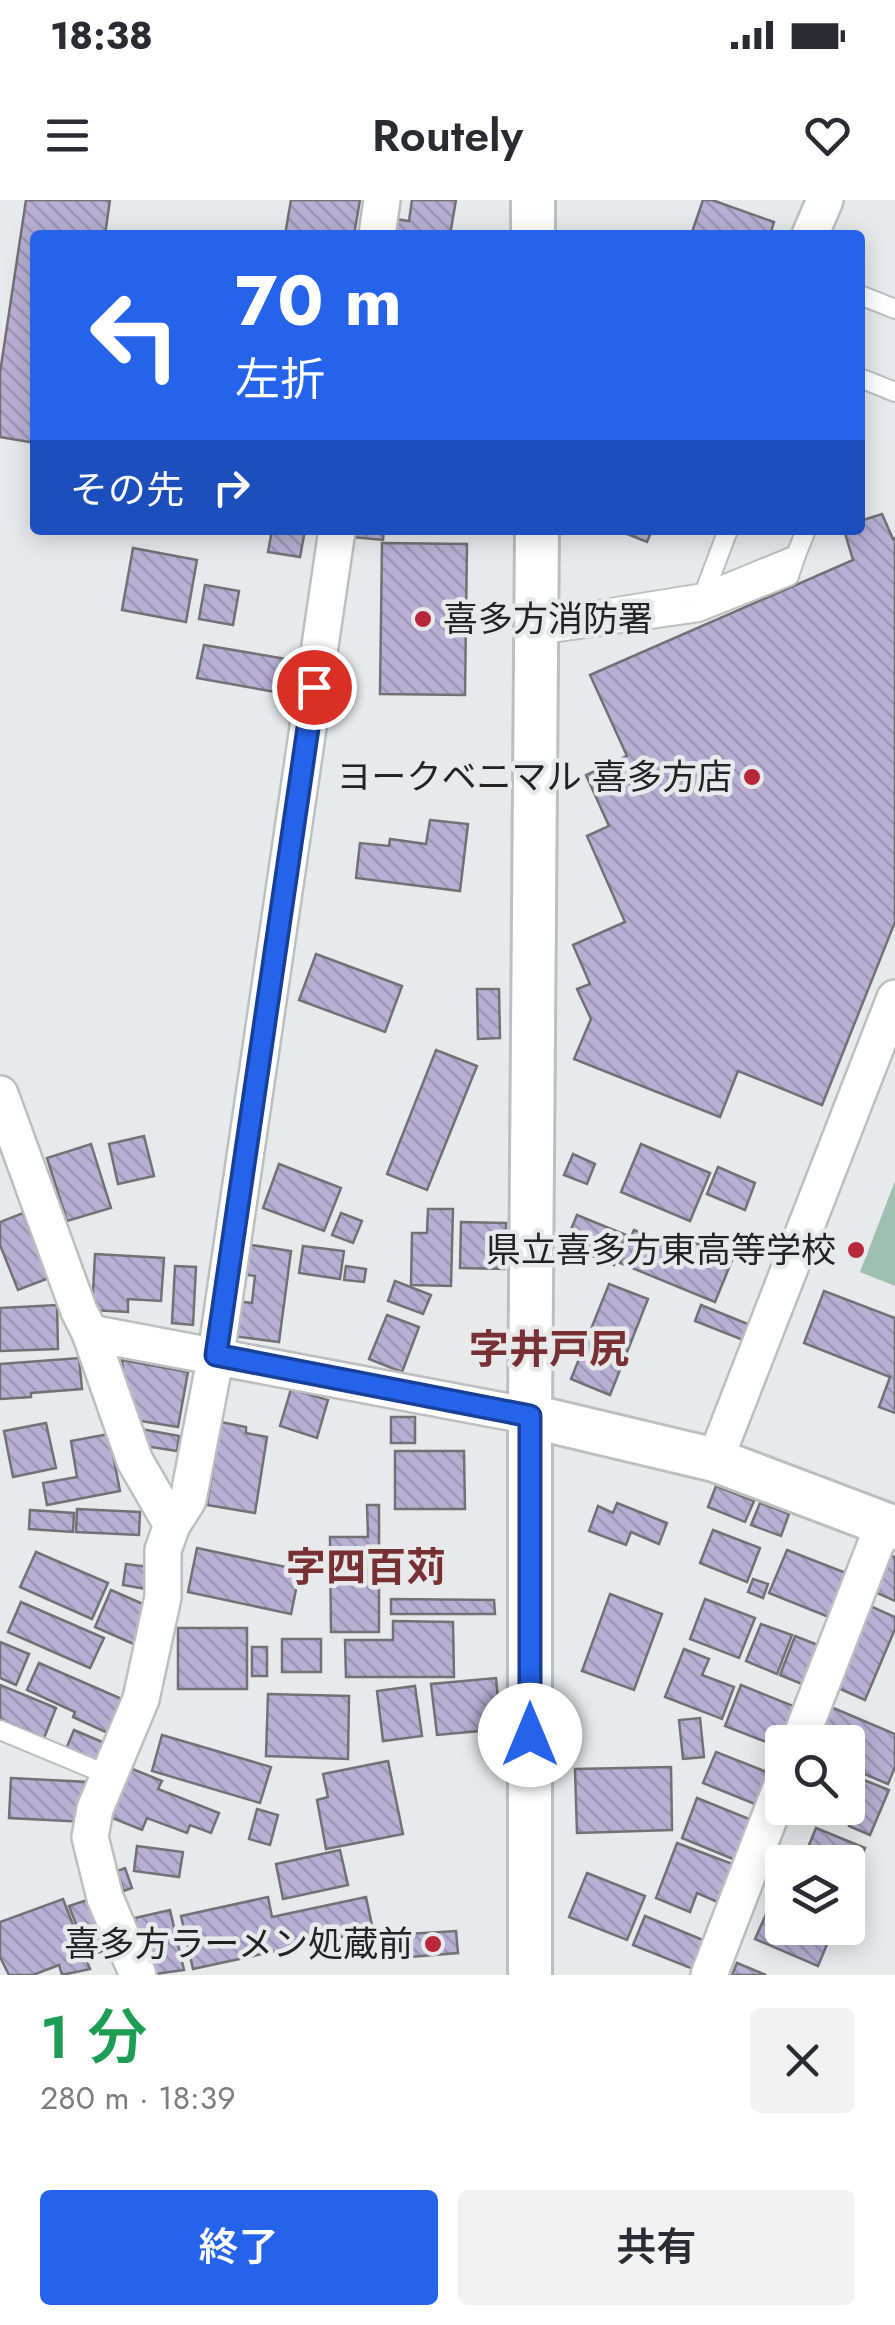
<!DOCTYPE html>
<html lang="ja">
<head>
<meta charset="utf-8">
<style>
  body { margin:0; font-family:Jost,"Noto Sans JP",sans-serif; background:#f2f2f3; color:#2b2b33; height:100vh; display:flex; flex-direction:column; font-size:38px; white-space:nowrap }
  * { box-sizing:border-box; margin:0 }
  p { font-size:32px; color:#7c7c81 }
  .icon { flex:none; width:55px; height:55px; fill:none; stroke:currentColor; stroke-width:2; stroke-linecap:round; stroke-linejoin:round }
  .map { position:relative; height:1775px; overflow:hidden }
  .drawer { display:flex; flex-direction:column; background:#fff; flex:1 }
  .drawer>* { flex:none }
  .hud { position:absolute; left:30px; top:30px; width:835px; height:305px; border-radius:10px; box-shadow:0 5px 25px #0003; background:#2563eb; color:#fff; overflow:hidden }
  .buttons { position:absolute; left:765px; top:1525px; display:grid; gap:20px }
  .buttons a { display:grid; place-items:center; width:100px; height:100px; border-radius:10px; background:#fff; box-shadow:0 5px 25px #0003; font-size:50px }
  .pin { position:absolute; display:grid; place-items:center; width:85px; height:85px; color:#fff; margin:-42px; border:5px solid #fff; border-radius:50%; box-shadow:0 2px 10px #0007 }
  .me { position:absolute; width:110px; margin:-55px; rotate:0deg; stroke-linejoin:round; filter:drop-shadow(0 0 8px #0008) }
  .turn { display:flex; align-items:center; gap:35px; height:210px; padding:0 40px; font-size:45px }
  .turn .icon { width:130px; height:130px; stroke-width:2.5 }
  .turn b { display:block; font-size:70px; line-height:85px }
  .then { display:flex; align-items:center; height:95px; padding:0 40px; background:#0003; gap:20px; font-size:38px }
  .round { display:grid; place-items:center; flex:none; width:105px; height:105px; border-radius:10px; background:#f2f2f3 }
  .headline { display:flex; align-items:center; justify-content:space-between; height:170px; padding:0 40px }
  h1 { font-size:60px; font-weight:600; line-height:75px; color:#1e9e55 }
  .action { display:flex; gap:20px; margin-top:auto; padding:20px 40px }
  .action a { flex:1; height:115px; border-radius:10px; background:#2563eb; color:#fff; font-size:40px; font-weight:600; line-height:115px; text-align:center }
  .action a+a { background:#f2f2f3; color:#2b2b33 }
  .status { display:flex; justify-content:space-between; align-items:center; height:70px; padding:0 50px; background:#fff; direction:ltr }
  .status svg { height:28px; fill:currentColor }
  header { display:flex; justify-content:space-between; align-items:center; height:130px; padding:0 40px; background:#fff; font-size:45px; font-weight:600 }
  .map>svg:first-child { display:block }
  .pitch { fill:#9fc0b0 }
  .building { fill:url(#building-back-hatch); stroke:#727274; stroke-width:2.5 }
  .lines { fill:none; stroke-linecap:round; stroke-linejoin:round }
  .service-casing { stroke:#bdbec0; stroke-width:22 }
  .minor-casing { stroke:#bdbec0; stroke-width:40 }
  .tertiary-casing { stroke:#bdbec0; stroke-width:48 }
  .service { stroke:#fff; stroke-width:18 }
  .minor { stroke:#fff; stroke-width:35 }
  .tertiary { stroke:#fff; stroke-width:42 }
  .route-casing { stroke:#184099; stroke-width:25 }
  .route { stroke:#2563eb; stroke-width:18 }
  .poi-dot { fill:#b9283a; stroke:#e8e9eb; stroke-width:4 }
  .labels { text-anchor:middle; dominant-baseline:central; stroke-width:9; stroke-linejoin:round; paint-order:stroke }
  .poi-label { font-size:35px; fill:#232324; stroke:#e8e9eb; text-anchor:end }
  .quarter-label { font-size:40px; font-weight:bold; fill:#773033; stroke:#e8e9eb }
</style>
</head>
<body>
<div class="status"><b>18:38</b><svg viewBox="0 0 49 12"><path d="M0 12V9h3v3zM5 12V6h3v6zM10 12V3h3v9zM15 12V0h3v12zM26 1h20v11H26zM47 4h2v5h-2z"/></svg></div>
<header><svg class="icon" aria-label="menu" viewBox="0 0 24 24"><path d="M4 6h16M4 12h16M4 18h16"/></svg>Routely<svg class="icon" aria-label="heart" viewBox="0 0 24 24"><path d="M12 20l-8-8c-3-5 5-10 8-4 3-6 11-1 8 4z"/></svg></header>
<div class="map">
<svg width="895" height="1775" viewBox="0 0 895 1775">
  <defs>
    <pattern id="building-back-hatch" width="6" height="6" patternUnits="userSpaceOnUse" patternTransform="scale(2.5)"><rect width="6" height="6" fill="#b7b0d4"/><path d="M-1 5l2 2M0 0l6 6M5-1l2 2" fill="none" stroke="#9d97b6"/></pattern>
  </defs>
  <rect width="100%" height="100%" fill="#e8e9eb"/>
  <path class="pitch" d="M895,981V1086L860,1072Z"/>
  <g class="building">
    <path d="M26,0H110L105,35H35V243L0,237V173Z"/>
    <path d="M291,0H360L354,35H285Z"/>
    <path d="M412,0H456L450,35H392L395,19L409,21Z"/>
    <path d="M703,0H712L774,22L770,35H691Z"/>
    <path d="M882,314L893,339L895,338V722L822,905L738,871L720,917L574,859L591,819L577,789L590,784L573,745L625,722L587,636L609,626L586,575L627,556L590,475L853,360L844,330H860V321Z"/>
    <path d="M272,330H305L300,357L268,352Z"/>
    <path d="M352,330H384L383,340L351,337Z"/>
    <path d="M617,330H652L647,342Z"/>
    <path d="M382,343L467,344L465,495L380,494Z"/>
    <path d="M133,348L197,360L186,422L122,410Z"/>
    <path d="M205,385L239,391L233,425L199,419Z"/>
    <path d="M204,445L286,459L281,493L197,478Z"/>
    <path d="M430,620L468,624L460,691L356,678L360,643L389,646L390,639L426,644Z"/>
    <path d="M316,754L402,786L385,832L299,800Z"/>
    <path d="M477,789H499L500,838L478,839Z"/>
    <path d="M436,850L477,866L427,990L387,974Z"/>
    <path d="M144,936L154,976L118,984L109,944Z"/>
    <path d="M91,944L111,1008L67,1021L47,958Z"/>
    <path d="M641,944L710,973L690,1021L621,992Z"/>
    <path d="M573,954L595,964L587,984L564,975Z"/>
    <path d="M279,964L341,988L324,1031L263,1008Z"/>
    <path d="M718,967L755,983L745,1010L707,994Z"/>
    <path d="M428,1009H453L451,1086L411,1085L412,1033H427Z"/>
    <path d="M23,1013L49,1078L18,1090L0,1045V1022Z"/>
    <path d="M341,1013L362,1021L353,1043L332,1035Z"/>
    <path d="M577,1015L626,1035L614,1065L565,1044Z"/>
    <path d="M461,1022L506,1023L505,1069L460,1068Z"/>
    <path d="M634,1030L685,1052L689,1040L733,1058L715,1102L620,1063Z"/>
    <path d="M245,1044L291,1051L279,1142L232,1136L237,1101L252,1103L255,1076L241,1074Z"/>
    <path d="M303,1046L344,1051L340,1079L299,1073Z"/>
    <path d="M95,1054L164,1058L161,1101L128,1099V1112L92,1110Z"/>
    <path d="M175,1066L196,1067L193,1125L172,1123Z"/>
    <path d="M346,1066L366,1069L364,1082L344,1080Z"/>
    <path d="M395,1081L431,1095L423,1114L388,1101Z"/>
    <path d="M609,1084L648,1099L610,1195L571,1179Z"/>
    <path d="M824,1091L895,1118V1213L879,1207L890,1177L804,1143Z"/>
    <path d="M57,1105L58,1149L0,1151V1108Z"/>
    <path d="M701,1105L750,1125L743,1140L695,1121Z"/>
    <path d="M387,1115L419,1127L402,1172L369,1159Z"/>
    <path d="M79,1158L82,1189L31,1193V1197L0,1199V1164Z"/>
    <path d="M122,1160L188,1172L178,1227L128,1219Z"/>
    <path d="M291,1189L328,1200L317,1238L280,1226Z"/>
    <rect x="391" y="1217" width="24" height="26"/>
    <path d="M221,1222L246,1227V1233L267,1237L255,1313L207,1305Z"/>
    <path d="M46,1223L56,1268L13,1277L4,1231Z"/>
    <path d="M136,1228L179,1236L177,1251L138,1245Z"/>
    <path d="M109,1234L120,1291L47,1305L43,1283L77,1277L71,1241Z"/>
    <path d="M395,1251H464L465,1309H395Z"/>
    <path d="M716,1286L754,1301L745,1322L708,1307Z"/>
    <path d="M617,1303L667,1323L659,1344L631,1332L626,1345L589,1331L598,1306L613,1313Z"/>
    <path d="M760,1303L789,1314L781,1336L751,1325Z"/>
    <path d="M367,1305H379V1432H331L330,1337H368Z"/>
    <path d="M77,1309L140,1312L139,1335L76,1332Z"/>
    <path d="M30,1310L74,1313L73,1332L29,1329Z"/>
    <path d="M713,1330L760,1348L747,1382L700,1363Z"/>
    <path d="M197,1348L300,1370L291,1414L188,1392Z"/>
    <path d="M787,1350L851,1375L834,1419L769,1393Z"/>
    <path d="M36,1352L108,1383L92,1419L20,1387Z"/>
    <path d="M890,1355L895,1357V1401L875,1392Z"/>
    <path d="M126,1364L149,1367L146,1389L123,1385Z"/>
    <path d="M753,1379L768,1384L763,1398L748,1392Z"/>
    <path d="M111,1390L152,1408L136,1445L95,1427Z"/>
    <path d="M610,1394L662,1414L634,1490L582,1471Z"/>
    <path d="M391,1399L494,1400L495,1414H391Z"/>
    <path d="M705,1399L755,1418L739,1458L690,1439Z"/>
    <path d="M21,1402L104,1438L90,1468L8,1432Z"/>
    <path d="M870,1406L895,1417V1429L865,1500L836,1487Z"/>
    <path d="M393,1421L453,1422L454,1477H346L345,1440H393Z"/>
    <path d="M761,1424L792,1435L777,1474L746,1461Z"/>
    <rect x="178" y="1428" width="69" height="61"/>
    <path d="M795,1436L823,1447L807,1486L780,1475Z"/>
    <rect x="282" y="1439" width="39" height="33"/>
    <path d="M0,1442L29,1454L16,1485L0,1478Z"/>
    <rect x="252" y="1447" width="15" height="29"/>
    <path d="M684,1449L709,1459L702,1475L734,1487L722,1519L665,1497Z"/>
    <path d="M39,1463L124,1500L110,1534L73,1517L75,1512L27,1490Z"/>
    <path d="M496,1478L501,1529L437,1535L431,1484Z"/>
    <path d="M0,1485L56,1508L44,1538L0,1519Z"/>
    <path d="M741,1485L798,1508L782,1548L725,1526Z"/>
    <path d="M415,1486L422,1536L383,1541L377,1491Z"/>
    <path d="M268,1494L349,1496L348,1559L266,1556Z"/>
    <path d="M831,1507L895,1534V1567L888,1584L848,1567V1542H816Z"/>
    <path d="M700,1518L704,1557L683,1559L679,1520Z"/>
    <path d="M74,1530L107,1544L99,1563L66,1549Z"/>
    <path d="M162,1535L271,1567L260,1603L152,1571Z"/>
    <path d="M716,1552L772,1574L760,1606L703,1583Z"/>
    <path d="M388,1561L403,1634L326,1649L317,1600L328,1597L323,1574Z"/>
    <path d="M671,1567L672,1630L577,1633L575,1569Z"/>
    <path d="M130,1568L162,1581L158,1589L219,1613L211,1633L190,1625L187,1633L147,1618L142,1630L110,1617Z"/>
    <path d="M854,1576L889,1590L870,1635L849,1626L859,1601L848,1595Z"/>
    <path d="M11,1578L88,1582L86,1622L9,1618Z"/>
    <path d="M697,1598L754,1621L738,1661L682,1638Z"/>
    <path d="M257,1609L278,1615L270,1645L249,1639Z"/>
    <path d="M816,1628L865,1648L848,1689V1662H802Z"/>
    <path d="M677,1643L735,1665L720,1703L697,1693L690,1712L656,1698Z"/>
    <path d="M137,1646L183,1652L179,1677L134,1671Z"/>
    <path d="M340,1650L348,1685L283,1699L276,1664Z"/>
    <path d="M125,1668L132,1688L124,1691L117,1671Z"/>
    <path d="M587,1673L645,1696L627,1740L569,1717Z"/>
    <path d="M268,1697L272,1717L366,1697L373,1730L193,1769L181,1716Z"/>
    <path d="M63,1699L90,1769L62,1775L59,1765L33,1775H9L0,1757V1722Z"/>
    <path d="M87,1700L106,1750L88,1756L69,1706Z"/>
    <path d="M170,1710L184,1770L148,1775L135,1718Z"/>
    <path d="M768,1710L782,1716V1728H809L830,1737L818,1766L755,1739Z"/>
    <path d="M645,1716L710,1743L698,1771L633,1745Z"/>
    <path d="M456,1731L458,1753L410,1757L408,1734Z"/>
    <path d="M737,1763L766,1775H732Z"/>
  </g>
  <g class="lines">
    <g class="service-casing">
      <g id="service">
        <path d="M860,95L895,109"/>
        <path d="M860,178L895,192"/>
        <path d="M702,399L728,330"/>
        <path d="M536,420L703,393L796,355L806,330"/>
        <path d="M536,435L699,412L789,376L796,355"/>
        <path d="M0,1530L108,1575"/>
      </g>
    </g>
    <g class="minor-casing">
      <g id="minor">
        <path d="M377,35L382,0"/>
        <path d="M810,35L825,0"/>
        <path d="M0,894L79,1111L90,1133L135,1261L172,1325"/>
        <path d="M90,1133L530,1216"/>
        <path d="M715,1260L895,798"/>
        <path d="M799,1542L884,1323"/>
        <path d="M138,1775L105,1698L90,1637L95,1609L141,1499L163,1397V1350L172,1325L188,1300L216,1155L337,330"/>
        <path d="M709,1775L782,1585"/>
      </g>
    </g>
    <g class="tertiary-casing">
      <g id="tertiary">
        <path d="M533,0V35"/>
        <path d="M530,1216L715,1260L895,1328"/>
        <path d="M530,1775V1216L537,330"/>
      </g>
    </g>
    <use href="#service" class="service"/>
    <use href="#minor" class="minor"/>
    <use href="#tertiary" class="tertiary"/>
  </g>
  <g class="lines">
    <g class="route-casing">
      <path id="route" d="M314,487L216,1155L530,1216V1535"/>
    </g>
    <use href="#route" class="route"/>
  </g>
  <g class="poi-dot">
    <circle cx="423" cy="419" r="10"/>
    <circle cx="752" cy="577" r="10"/>
    <circle cx="856" cy="1050" r="10"/>
    <circle cx="433" cy="1744" r="10"/>
  </g>
  <g class="labels">
    <g class="poi-label">
      <text x="443" y="419" text-anchor="start">喜多方消防署</text>
      <text x="732" y="577">ヨークベニマル 喜多方店</text>
      <text x="836" y="1050">県立喜多方東高等学校</text>
      <text x="413" y="1744">喜多方ラーメン処蔵前</text>
    </g>
    <g class="quarter-label">
      <text x="549" y="1149">字井戸尻</text>
      <text x="366" y="1367">字四百苅</text>
    </g>
  </g>
</svg>
<div class="buttons">
<a><svg class="icon" aria-label="search" viewBox="0 0 24 24"><circle cx="10" cy="10" r="6"/><path d="M15 15l6 6"/></svg></a>
<a><svg class="icon" aria-label="layers" viewBox="0 0 24 24"><path d="M12 4l9 5-9 5-9-5zM3 14l9 5 9-5"/></svg></a>
</div>
<div class="pin" style="left:314px;top:487px;background:#d93025"><svg class="icon" aria-label="arrive" viewBox="0 0 24 24"><path d="M6 21V4h12l-3 4 3 4H6"/></svg></div>
<svg class="me" style="left:530px;top:1535px" viewBox="-20 -20 40 40"><circle r="19" fill="#fff"/><path d="M0-13L10 11 0 6-10 11z" fill="#2563eb"/></svg>
<div class="hud">
<div class="turn"><svg class="icon" aria-label="left" viewBox="0 0 24 24"><path d="M17 20v-9H6M10 6l-5 5 5 5"/></svg><div><b>70 m</b>左折</div></div>
<div class="then">その先<svg class="icon" aria-label="right" viewBox="0 0 24 24"><path d="M7 20v-9h11M14 6l5 5-5 5"/></svg></div>
</div>
</div>
<section class="drawer">
<div class="headline"><div><h1>1 分</h1><p>280 m · 18:39</p></div><a class="round"><svg class="icon" aria-label="close" viewBox="0 0 24 24"><path d="M6 6l12 12M18 6L6 18"/></svg></a></div>
<div class="action"><a>終了</a><a>共有</a></div>
</section>
</body>
</html>
